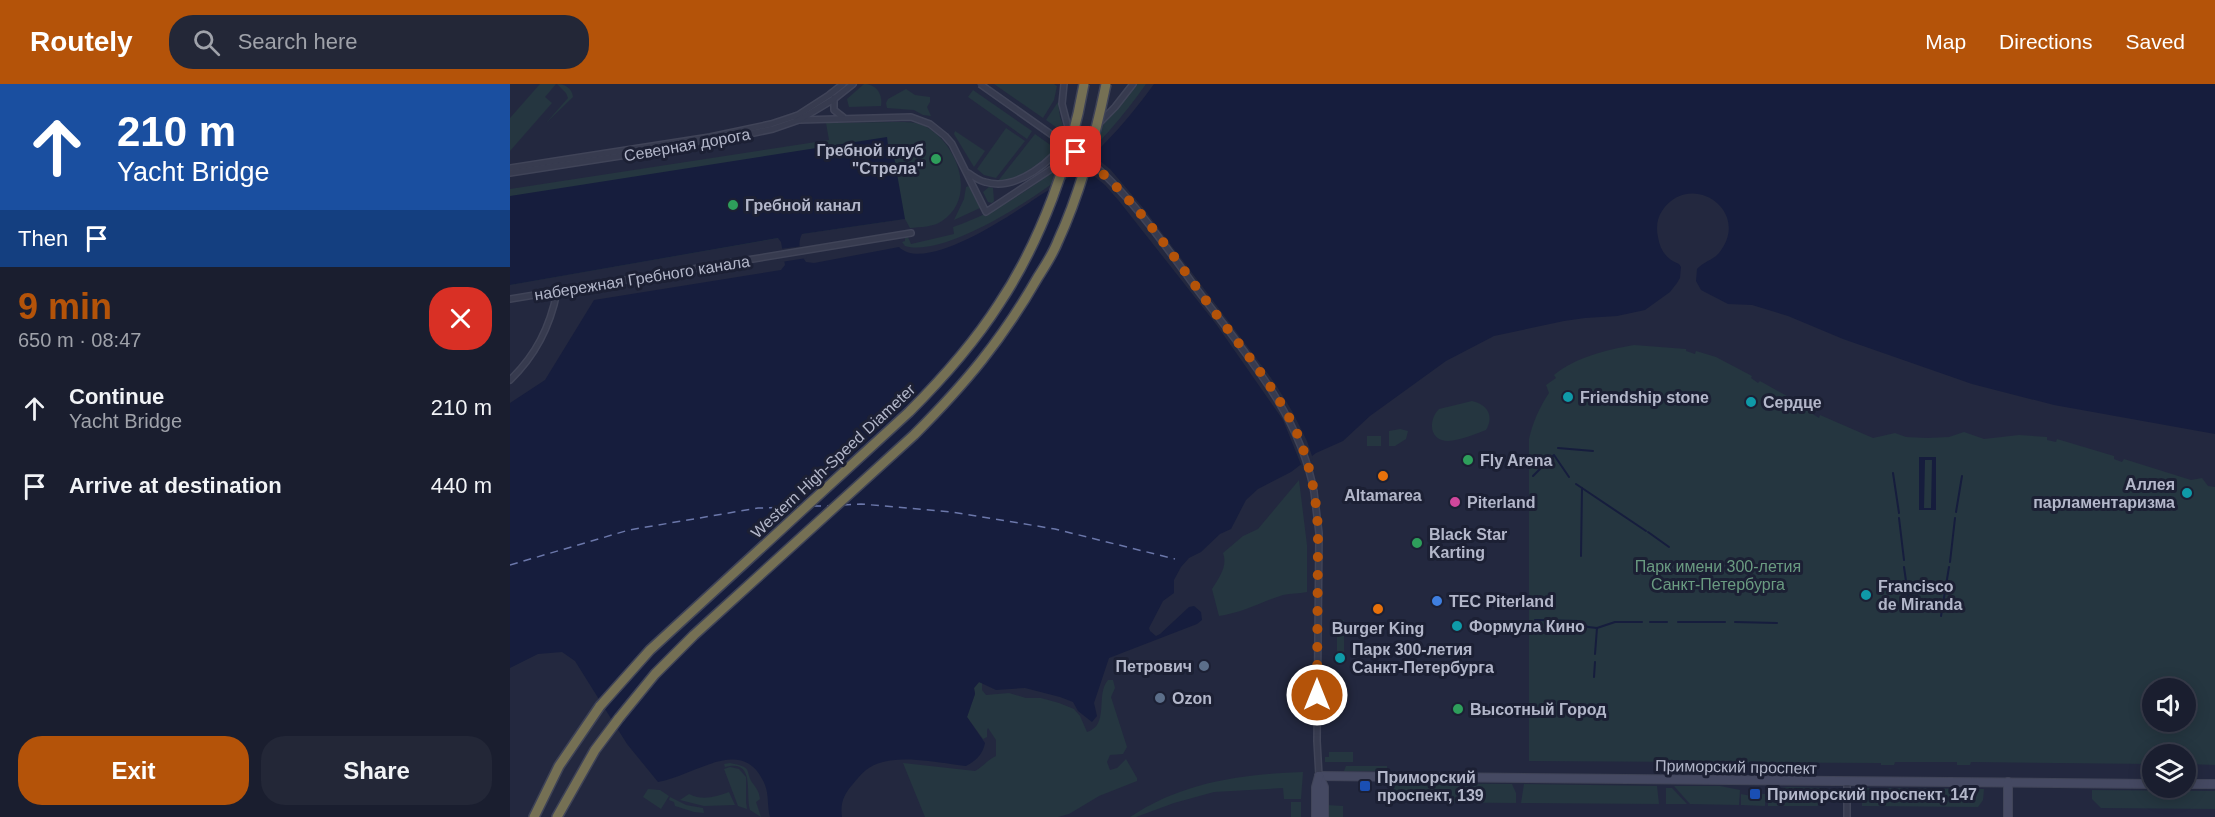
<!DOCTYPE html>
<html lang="en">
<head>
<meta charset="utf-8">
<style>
  body { margin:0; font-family:Helvetica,sans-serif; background:#232737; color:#f1f3f6; height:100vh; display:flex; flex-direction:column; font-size:22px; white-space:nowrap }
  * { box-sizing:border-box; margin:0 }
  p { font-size:20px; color:#9fa2aa }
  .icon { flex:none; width:33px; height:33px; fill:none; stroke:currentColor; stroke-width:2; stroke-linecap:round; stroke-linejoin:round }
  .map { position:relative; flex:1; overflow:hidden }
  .panel { display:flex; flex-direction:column; background:#1a1e2f; width:510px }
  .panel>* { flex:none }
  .top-card { background:#1a4fa0; color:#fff; overflow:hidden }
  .buttons { position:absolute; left:1632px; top:594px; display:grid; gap:12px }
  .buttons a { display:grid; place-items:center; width:54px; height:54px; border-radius:50%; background:#1a1e2f; box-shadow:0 3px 15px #0003,0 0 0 2px #383c4b; font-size:30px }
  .pin { position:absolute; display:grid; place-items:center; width:51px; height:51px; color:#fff; margin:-26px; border-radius:12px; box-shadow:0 3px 9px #0006 }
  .me { position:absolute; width:66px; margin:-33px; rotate:0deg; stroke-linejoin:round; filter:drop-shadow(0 0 4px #0008) }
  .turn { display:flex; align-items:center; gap:21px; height:126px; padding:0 18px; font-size:27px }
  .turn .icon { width:78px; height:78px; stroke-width:2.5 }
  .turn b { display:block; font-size:42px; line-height:51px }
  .then { display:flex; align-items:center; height:57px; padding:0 18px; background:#0003; gap:12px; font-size:22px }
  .round { display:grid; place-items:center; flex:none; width:63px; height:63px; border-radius:24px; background:#232737 }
  .head { display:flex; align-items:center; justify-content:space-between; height:102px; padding:0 18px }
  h1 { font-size:36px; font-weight:700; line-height:45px; color:#b45309 }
  .primary-button { display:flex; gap:12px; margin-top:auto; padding:12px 18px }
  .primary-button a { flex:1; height:69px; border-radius:24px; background:#b45309; color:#fff; font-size:24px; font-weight:700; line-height:69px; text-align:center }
  .primary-button a+a { background:#232737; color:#f1f3f6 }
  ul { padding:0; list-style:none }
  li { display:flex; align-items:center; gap:18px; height:78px; padding:0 18px }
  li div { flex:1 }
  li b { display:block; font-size:22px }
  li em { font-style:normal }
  header { display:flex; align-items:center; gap:36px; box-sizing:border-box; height:84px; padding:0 30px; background:#b45309; color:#fff }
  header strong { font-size:28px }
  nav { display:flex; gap:33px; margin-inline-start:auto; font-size:21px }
  .search { width:420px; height:54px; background:#232737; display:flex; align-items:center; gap:15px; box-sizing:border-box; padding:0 21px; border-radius:24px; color:#9fa2aa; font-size:22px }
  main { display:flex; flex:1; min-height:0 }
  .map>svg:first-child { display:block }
  .green { fill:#253640; fill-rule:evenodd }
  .water { fill:#161d3d; fill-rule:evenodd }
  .pier { fill:#23283f }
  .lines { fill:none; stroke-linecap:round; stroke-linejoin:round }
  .stream { stroke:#161d3d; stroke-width:2 }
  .ferry { stroke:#6b77aa; stroke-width:1.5; stroke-dasharray:8 6; stroke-linecap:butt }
  .street-casing { stroke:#404458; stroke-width:8 }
  .secondary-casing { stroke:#404458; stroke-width:10 }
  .highway-casing { stroke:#3f4357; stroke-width:12 }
  .street { stroke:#373b4f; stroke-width:5 }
  .secondary { stroke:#454962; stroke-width:8 }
  .highway { stroke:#757054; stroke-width:9 }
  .street-bridge-casing { stroke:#404458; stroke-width:8; stroke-linecap:butt }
  .highway-bridge-casing { stroke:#3f4357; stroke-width:12; stroke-linecap:butt }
  .street-bridge { stroke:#373b4f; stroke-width:5 }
  .highway-bridge { stroke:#757054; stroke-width:9 }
  .route { stroke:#b45309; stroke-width:10; stroke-dasharray:0 18 }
  .leisure-dot { fill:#2e9e5b; stroke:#1c2034; stroke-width:2 }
  .culture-dot { fill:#0f9aa8; stroke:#1c2034; stroke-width:2 }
  .food-dot { fill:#e8710a; stroke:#1c2034; stroke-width:2 }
  .hotel-dot { fill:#d1479c; stroke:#1c2034; stroke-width:2 }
  .shop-dot { fill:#3f7fe0; stroke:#1c2034; stroke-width:2 }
  .service-dot { fill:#5c6f8a; stroke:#1c2034; stroke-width:2 }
  .transit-dot { fill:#1a4fb4; stroke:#1c2034; stroke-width:2 }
  .labels { text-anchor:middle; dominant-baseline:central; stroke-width:6; stroke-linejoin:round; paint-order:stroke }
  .street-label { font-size:16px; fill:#b3b7ca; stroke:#1c2034 }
  .poi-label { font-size:16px; font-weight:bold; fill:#b3b7ca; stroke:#1c2034; text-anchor:start }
  .park-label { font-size:16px; fill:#6a9b81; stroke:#1c2034 }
</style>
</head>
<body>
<header>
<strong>Routely</strong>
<div class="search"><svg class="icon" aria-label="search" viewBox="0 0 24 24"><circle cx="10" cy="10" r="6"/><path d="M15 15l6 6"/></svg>Search here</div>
<nav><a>Map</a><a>Directions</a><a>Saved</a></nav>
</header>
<main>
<section class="panel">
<div class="top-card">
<div class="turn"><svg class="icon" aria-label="ahead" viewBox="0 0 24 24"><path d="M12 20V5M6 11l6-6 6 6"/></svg><div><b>210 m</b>Yacht Bridge</div></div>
<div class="then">Then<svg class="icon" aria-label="arrive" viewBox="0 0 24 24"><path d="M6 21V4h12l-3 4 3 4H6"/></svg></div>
</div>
<div class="head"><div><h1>9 min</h1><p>650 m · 08:47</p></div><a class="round" style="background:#d93025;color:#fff"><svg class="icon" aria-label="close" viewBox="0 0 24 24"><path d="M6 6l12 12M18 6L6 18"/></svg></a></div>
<ul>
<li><svg class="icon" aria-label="ahead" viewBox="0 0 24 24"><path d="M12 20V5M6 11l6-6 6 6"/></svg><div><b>Continue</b><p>Yacht Bridge</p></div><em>210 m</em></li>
<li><svg class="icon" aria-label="arrive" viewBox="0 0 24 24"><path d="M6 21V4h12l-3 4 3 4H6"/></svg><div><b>Arrive at destination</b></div><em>440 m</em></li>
</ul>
<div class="primary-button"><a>Exit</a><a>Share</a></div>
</section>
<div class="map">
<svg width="1705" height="733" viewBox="0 0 1705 733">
  <rect width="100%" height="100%" fill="#23283f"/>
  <g class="green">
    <path d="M30,0H46L35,13L42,19L0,67V34Z"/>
    <path d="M47,0C55,0 62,4 63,13L36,39L58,14L56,9Z"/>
    <path d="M354,0C366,0 373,10 371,22L339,23L337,15Z"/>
    <path d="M484,0H544L547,2L544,16L533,34Z"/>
    <path d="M626,0H636C613,33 586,64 556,89C525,114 435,174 395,162L392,158L395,157V154L398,153L401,160L444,150L443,143C518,117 579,63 626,0Z"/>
    <path d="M396,5L405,11L420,13V18L417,23L421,32L413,31L404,26L377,24L376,19L378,15Z"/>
    <path d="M463,6L522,47L517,55L458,13Z"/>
    <path d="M548,18L550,33L557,51L536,36Z"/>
    <path d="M383,38C393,38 405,37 415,42C447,59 468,113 432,137C424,143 410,143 400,144L395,135L292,150L0,201V105L319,56L316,39Z"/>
    <path d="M496,44L515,57L486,94L474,91L467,85Z"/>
    <path d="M445,47L475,67L464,83L444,50Z"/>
    <path d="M525,50L546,65C530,78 510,97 488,97Z"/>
    <path d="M459,102L470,124L444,136L454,115L456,103Z"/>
    <path d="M479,103L483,104L484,117L482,119L478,118L473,108Z"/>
    <path d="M1124,261L1176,265V267L1185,270L1186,267L1206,273L1242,292L1241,294L1248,299L1250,297L1302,326L1301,329L1309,334L1310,331L1363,354L1385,349L1396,353L1417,354L1439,353L1454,348L1474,355L1509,351L1537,353V356L1546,358L1547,355L1604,372V375L1612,378L1614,375L1681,396L1692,394L1698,402L1705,403V681L1676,680V670H1642V680L1461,678L1460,681H1447V678H1385L1384,681H1371V679L1019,677V355C1023,338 1029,324 1039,309L1036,301L1046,294L1044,291C1066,273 1096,266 1124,261ZM1642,604H1676V638H1642Z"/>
    <path d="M962,317C976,320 985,331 976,346C966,350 950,356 938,357C919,357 918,336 929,325Z"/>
    <path d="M890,345L898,347L896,355L885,362H879V347Z"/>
    <rect x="857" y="352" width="14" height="10"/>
    <path d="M789,396L797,461V508C789,510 781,509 773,511C751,518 732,529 709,532L702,505C709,494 718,482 713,469L733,452L748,445Z"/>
    <rect x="827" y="536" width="7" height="43"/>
    <path d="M598,596H603L605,604L601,613L617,663L613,670L600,671L597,678L600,686L607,684L616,675L627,694V697L589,712L559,730L548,733H415L393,679L465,687C473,683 477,676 486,672V656L478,644L477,646V653L473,655L457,633L465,610L464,604L469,598L472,599V606L476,611L499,609L516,614H531L549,619L564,625L570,632L577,648C600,641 585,611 598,596Z"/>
    <path d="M819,668H843V678H815V673H819Z"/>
    <path d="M220,679C246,684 233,687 244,701C248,707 249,708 250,715L246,718L251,733L240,726C235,709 246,675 215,683L214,680Z"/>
    <path d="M836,682H877V687H834Z"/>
    <path d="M220,683L229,685L236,693V718L237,725L228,722L214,685Z"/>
    <path d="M793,688L791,715H774L773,704L704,708L664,719L626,733H620C672,698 732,690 793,688Z"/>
    <path d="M884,699L1002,700L1006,709V719L891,718L884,708Z"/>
    <path d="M1014,700L1147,702L1149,720L1011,719Z"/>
    <path d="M1164,702H1210L1230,706L1229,721L1180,720Z"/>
    <path d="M1278,703L1316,704V709H1258V706Z"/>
    <path d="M1156,704H1162L1177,720H1156Z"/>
    <path d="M1352,704L1474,705L1473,716L1468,723L1352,722Z"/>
    <path d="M138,705L150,706L159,712L151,725L133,713Z"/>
    <path d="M1582,706L1705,707V725L1591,724L1582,715Z"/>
    <path d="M219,708L225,721L194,722L170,716L179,710C193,717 205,713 219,708Z"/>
    <path d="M1231,710L1247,713L1248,710H1255V722L1231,721Z"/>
    <path d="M1258,712L1316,713V717L1307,722H1258Z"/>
    <path d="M160,713L176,721L193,724L194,729L184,728L165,722L164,718L159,716Z"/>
    <rect x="781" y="718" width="10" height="15"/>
    <path d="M817,721L833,722V733H817Z"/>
  </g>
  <g class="water">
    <path d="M644,0H1705V350L1544,321L1462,300L1333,255L1278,232L1242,221L1218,220L1191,206L1186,197L1187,185C1193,178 1203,176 1209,169C1243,127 1180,85 1152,127C1147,134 1146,144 1148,153C1150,166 1156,175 1169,180L1171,183L1170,194L1167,199L1160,208L1135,226L1107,232L1075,234L1054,237L984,252L936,277L860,332L833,357L806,369L781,388L748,405L736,416L721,445L710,450L691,468L679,474L671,483L664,496V509L653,517L639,544L640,547L646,552L650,550L679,523L684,522L691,528L692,536L687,540L599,574L584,619L587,632L582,638L568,627L563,618L550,613L515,604L486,606L469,598L464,604L465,610L457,633L475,659C473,670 466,677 456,682C428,679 379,667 356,686C351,690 347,695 343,700C334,710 330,719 332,733H260C257,722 259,711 255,701C234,649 185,692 148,698L117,660L65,577L52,568L28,570L0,584V319L35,296L84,216L271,186L275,181L271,158L268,154L0,201V112L377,53L378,61L383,67L395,135L292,150C287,159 290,170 296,178L304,179L389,163C416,190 504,129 529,112C542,104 556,97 567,86C596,60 622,31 644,0Z"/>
    <path d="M1409,373H1426V426H1409ZM1415,376H1422L1421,424H1414Z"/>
  </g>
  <g class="pier">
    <path d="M580,69L600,85L634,125L764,298L782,327L797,357L803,375L792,383L773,336L706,240L609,117L595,101L569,80Z"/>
    <path d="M293,162L297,174L271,178L270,165Z"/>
  </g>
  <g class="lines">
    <g class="stream">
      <path d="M1048,364L1083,367"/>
      <path d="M1383,389L1389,429"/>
      <path d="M1023,392L1044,371L1059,393"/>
      <path d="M1066,400L1136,447"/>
      <path d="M1446,428L1452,392"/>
      <path d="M1389,434L1394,476"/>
      <path d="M1138,448L1159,463"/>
      <path d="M1071,472L1072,404"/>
      <path d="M1440,478L1445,434"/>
      <path d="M1394,483L1400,525"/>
      <path d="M1431,532L1439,483"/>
      <path d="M1025,536L1068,537L1078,543L1087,544L1105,538H1132"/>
      <path d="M1140,538H1157"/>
      <path d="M1168,538H1215"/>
      <path d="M1225,538L1267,539"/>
      <path d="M1085,570L1087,544"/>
      <path d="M1084,593L1085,578"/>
    </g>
    <g class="ferry">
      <path d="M333,421L351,420L442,428L545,445L665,475"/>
      <path d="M303,422H319"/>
      <path d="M0,481L119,446L248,424L289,423"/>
    </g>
    <g class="street-casing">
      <g id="street">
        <path d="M324,14V26L333,33"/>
        <path d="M286,32L289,36L401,33L420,40L435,52L442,60L476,128L546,82L555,74"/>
        <path d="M562,67L605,23L623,0"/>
        <path d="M0,84L200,53L261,40L288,31L319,11L333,0"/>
        <path d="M0,89L201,58L263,45L289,36L324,15L343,0"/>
        <path d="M458,89C463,92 469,97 475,98C507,108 544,76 560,51L552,20L554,0"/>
        <path d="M0,215L401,149"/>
        <path d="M0,296C26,271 40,243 47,208"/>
        <path d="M804,408L809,449L807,657L809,692"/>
        <path d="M1337,733V697"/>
      </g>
    </g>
    <g class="secondary-casing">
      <g id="secondary">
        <path d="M809,692L1642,700"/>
        <path d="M809,692L814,703V733"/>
        <path d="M1676,700H1705"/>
        <path d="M806,733V703L809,692"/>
        <path d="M1498,733V698"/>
      </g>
    </g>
    <g class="highway-casing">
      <g id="highway">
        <path d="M24,733L49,682L90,622"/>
        <path d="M47,733L85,666L109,634"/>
      </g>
    </g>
    <use href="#street" class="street"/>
    <use href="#secondary" class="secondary"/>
    <use href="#highway" class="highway"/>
    <g class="street-bridge-casing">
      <path id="street-bridge" d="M470,0L583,80C623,115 655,161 686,204C733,267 790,329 804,408"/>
    </g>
    <g class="highway-bridge-casing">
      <g id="highway-bridge">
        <path d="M90,622L140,566L399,328C432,295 464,259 489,220C531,157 561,74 574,0"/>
        <path d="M109,634L145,590L184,551L404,351C455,300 492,256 528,193C535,182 543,170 548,157C571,107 585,54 596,0"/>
      </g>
    </g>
    <use href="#street-bridge" class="street-bridge"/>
    <use href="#highway-bridge" class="highway-bridge"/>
  </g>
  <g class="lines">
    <path class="route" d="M566,68C623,109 662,171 703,226C732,264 765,303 786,347C800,379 807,414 808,449L807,611"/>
  </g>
  <g class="leisure-dot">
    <circle cx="426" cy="75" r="6"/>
    <circle cx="223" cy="121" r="6"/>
    <circle cx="958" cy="376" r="6"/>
    <circle cx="907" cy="459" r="6"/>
    <circle cx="948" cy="625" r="6"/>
  </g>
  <g class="culture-dot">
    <circle cx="1058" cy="313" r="6"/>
    <circle cx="1241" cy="318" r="6"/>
    <circle cx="1677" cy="409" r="6"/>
    <circle cx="1356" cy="511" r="6"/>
    <circle cx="947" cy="542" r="6"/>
    <circle cx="830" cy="574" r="6"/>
  </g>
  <g class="food-dot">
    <circle cx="873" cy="392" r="6"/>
    <circle cx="868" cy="525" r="6"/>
  </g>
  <circle class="hotel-dot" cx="945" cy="418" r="6"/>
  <circle class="shop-dot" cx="927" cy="517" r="6"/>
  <g class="service-dot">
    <circle cx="694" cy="582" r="6"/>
    <circle cx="650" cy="614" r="6"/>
  </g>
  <g class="transit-dot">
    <rect x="849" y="696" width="12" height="12" rx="3"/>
    <rect x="1239" y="704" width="12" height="12" rx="3"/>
  </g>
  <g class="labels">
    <g class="street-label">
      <text transform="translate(177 61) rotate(-10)">Северная дорога</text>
      <text transform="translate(132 194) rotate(-9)">набережная Гребного канала</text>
      <text transform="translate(323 377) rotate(-43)">Western High-Speed Diameter</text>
      <text transform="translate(1226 683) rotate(1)">Приморский проспект</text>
    </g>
    <g class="poi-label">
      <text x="414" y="66" text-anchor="end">Гребной клуб<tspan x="414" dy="18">"Стрела"</tspan></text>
      <text x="235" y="121">Гребной канал</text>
      <text x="1070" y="313">Friendship stone</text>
      <text x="1253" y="318">Сердце</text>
      <text x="970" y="376">Fly Arena</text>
      <text x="1665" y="400" text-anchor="end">Аллея<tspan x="1665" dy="18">парламентаризма</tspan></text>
      <text x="873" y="411" text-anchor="middle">Altamarea</text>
      <text x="957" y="418">Piterland</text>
      <text x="919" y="450">Black Star<tspan x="919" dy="18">Karting</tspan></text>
      <text x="1368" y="502">Francisco<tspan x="1368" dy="18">de Miranda</tspan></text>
      <text x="939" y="517">TEC Piterland</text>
      <text x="959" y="542">Формула Кино</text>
      <text x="868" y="544" text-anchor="middle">Burger King</text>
      <text x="842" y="565">Парк 300-летия<tspan x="842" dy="18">Санкт-Петербурга</tspan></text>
      <text x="682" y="582" text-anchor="end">Петрович</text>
      <text x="662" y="614">Ozon</text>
      <text x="960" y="625">Высотный Город</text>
      <text x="867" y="693">Приморский<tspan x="867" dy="18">проспект, 139</tspan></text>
      <text x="1257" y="710">Приморский проспект, 147</text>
    </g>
    <g class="park-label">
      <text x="1208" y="482">Парк имени 300-летия<tspan x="1208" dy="18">Санкт-Петербурга</tspan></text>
    </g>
  </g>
</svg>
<div class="buttons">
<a><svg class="icon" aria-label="sound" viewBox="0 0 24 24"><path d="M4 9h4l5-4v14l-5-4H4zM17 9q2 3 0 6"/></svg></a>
<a><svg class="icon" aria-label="layers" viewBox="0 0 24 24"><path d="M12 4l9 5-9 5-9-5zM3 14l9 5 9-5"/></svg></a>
</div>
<div class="pin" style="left:566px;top:68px;background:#d93025"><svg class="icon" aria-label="arrive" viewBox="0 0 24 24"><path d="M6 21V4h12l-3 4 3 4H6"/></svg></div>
<svg class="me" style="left:807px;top:611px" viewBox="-20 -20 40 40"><circle r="17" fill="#b45309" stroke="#fff" stroke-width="3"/><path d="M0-11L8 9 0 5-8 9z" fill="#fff"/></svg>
</div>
</main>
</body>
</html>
